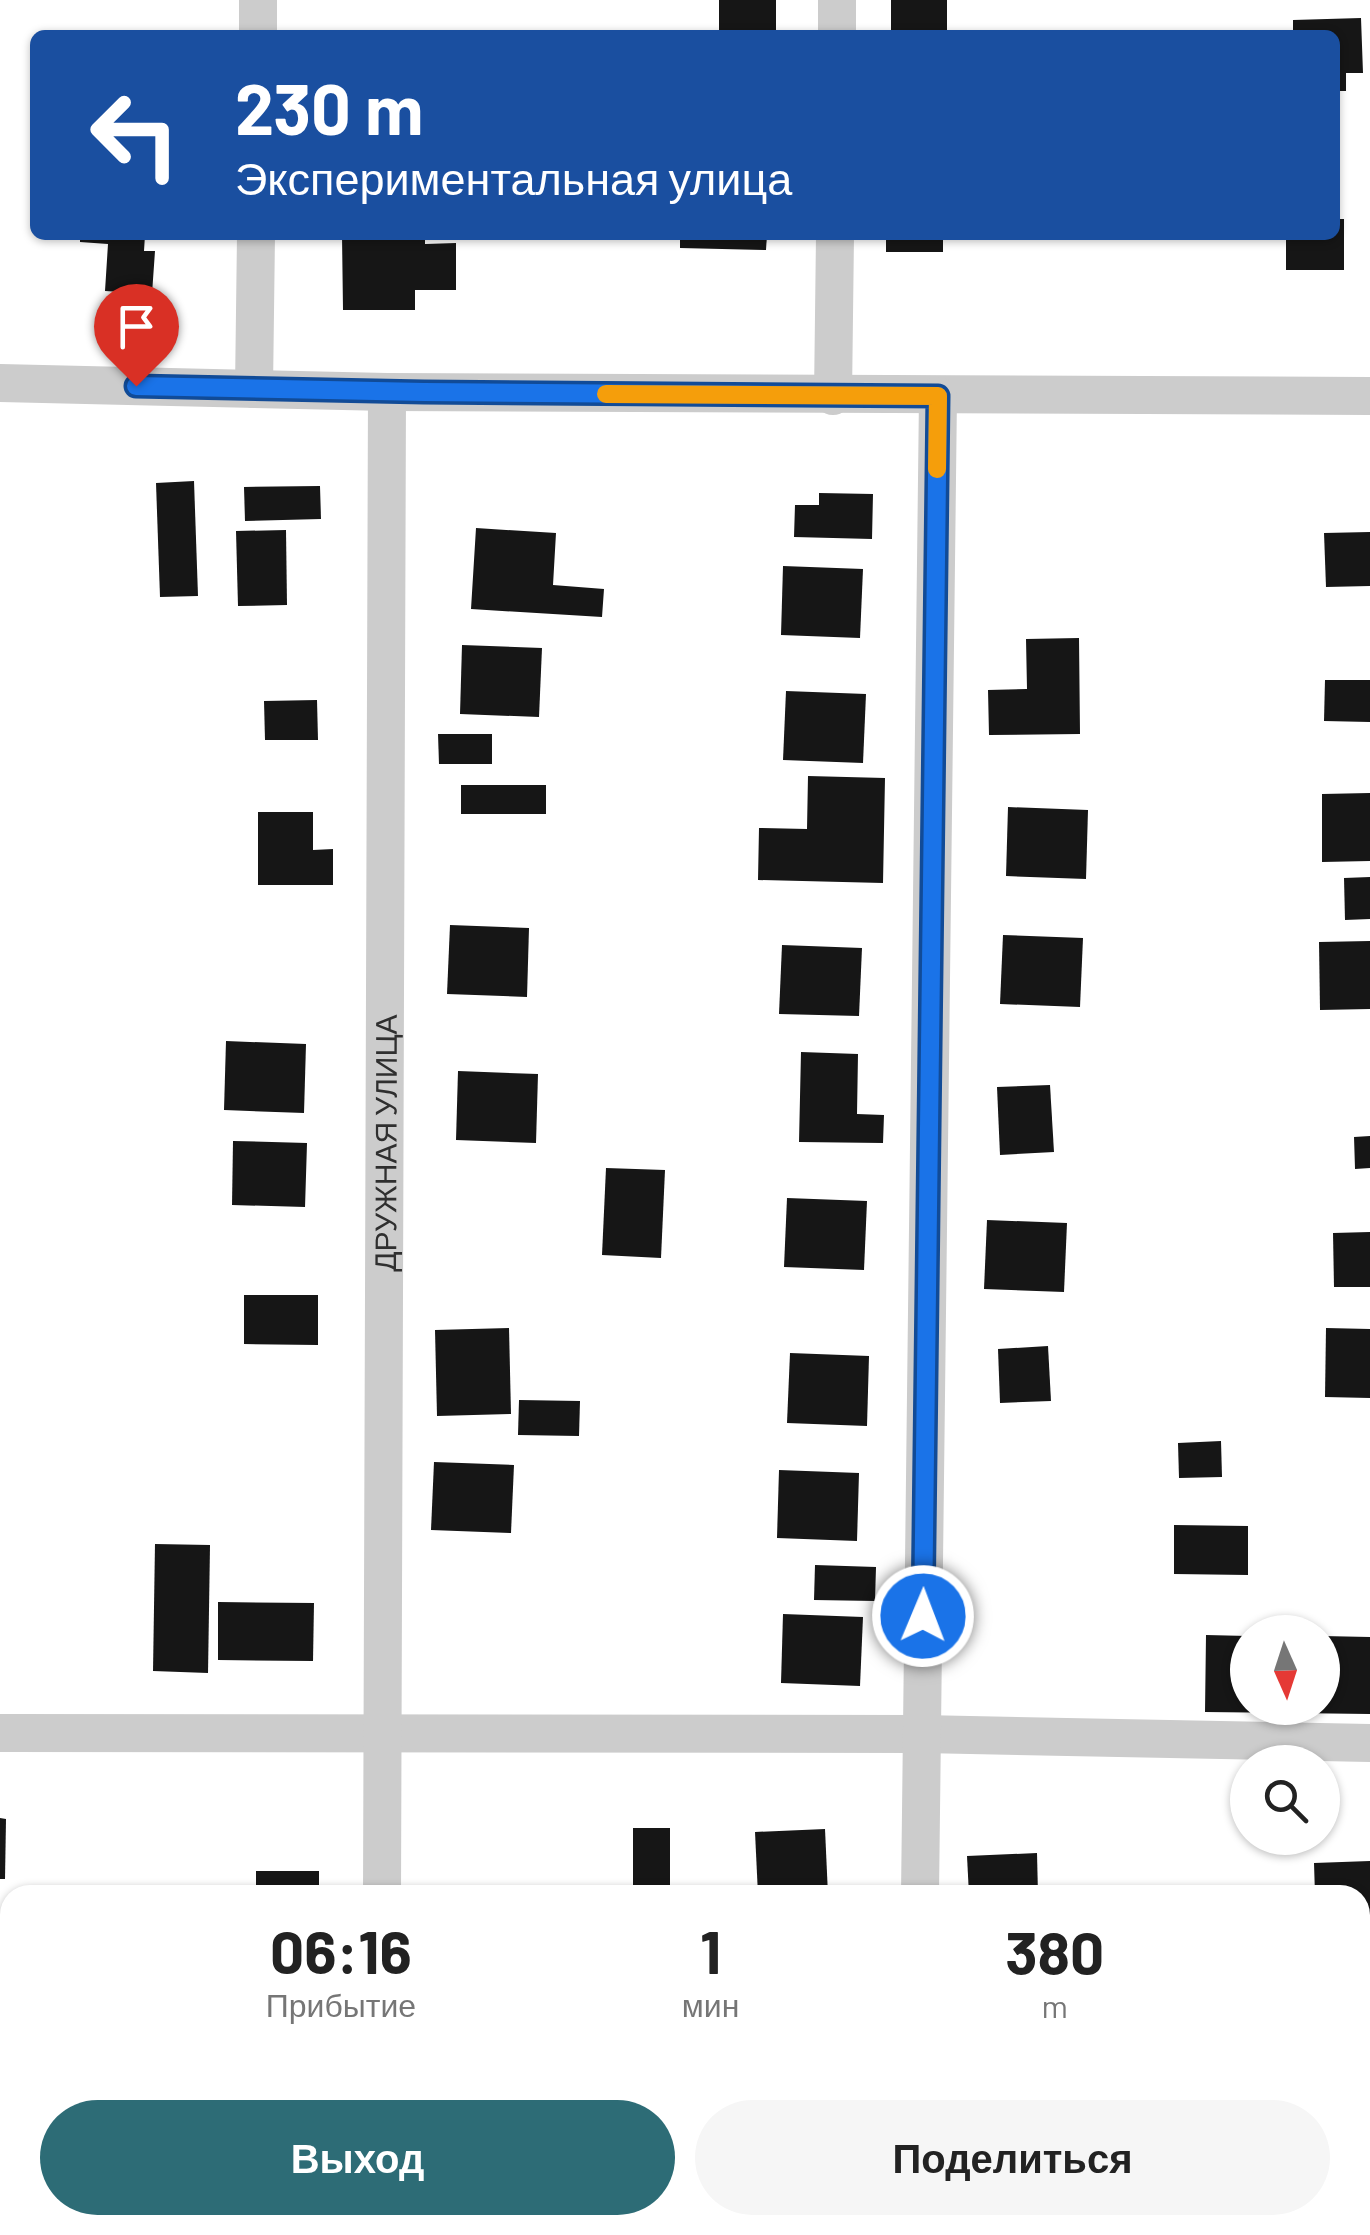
<!DOCTYPE html>
<html lang="ru">
<head>
<meta charset="utf-8">
<style>
  body { margin:0; font-family:Barlow,sans-serif; background:#f6f6f6; color:#222; height:100vh; display:flex; flex-direction:column; font-size:38px; white-space:nowrap }
  * { box-sizing:border-box; margin:0 }
  p { font-size:32px; color:#767676 }
  .icon { flex:none; width:55px; height:55px; fill:none; stroke:currentColor; stroke-width:2; stroke-linecap:round; stroke-linejoin:round }
  .map { position:relative; flex:1; overflow:hidden }
  .panel { position:absolute; left:0px; top:1885px; width:1370px; height:350px; display:flex; flex-direction:column; background:#fff; border-radius:30px 30px 0 0; box-shadow:0 2px 8px #0004 }
  .panel>* { flex:none }
  .hud { position:absolute; left:30px; top:30px; width:1310px; height:210px; border-radius:15px; box-shadow:0 2px 8px #0004; background:#1a4fa0; color:#fff; overflow:hidden }
  .needle { width:65px; rotate:177deg }
  .tools { position:absolute; left:1230px; top:1615px; display:grid; gap:20px }
  .tools a { display:grid; place-items:center; width:110px; height:110px; border-radius:50%; background:#fff; box-shadow:0 2px 8px #0004; font-size:50px }
  .pin { position:absolute; display:grid; place-items:center; width:85px; height:85px; color:#fff; margin:-102px -42px; border-radius:50% 50% 50% 0; rotate:-45deg; box-shadow:0 0 10px #0007 }
  .pin .icon { rotate:45deg }
  .me { position:absolute; width:110px; margin:-55px; rotate:1deg; stroke-linejoin:round; filter:drop-shadow(0 0 8px #0008) }
  .turn { display:flex; align-items:center; gap:35px; height:210px; padding:0 40px; font-size:45px }
  .turn .icon { width:130px; height:130px; stroke-width:2.5 }
  .turn b { display:block; font-size:70px; line-height:85px }
  .eta { display:flex; justify-content:space-evenly; align-items:center; height:170px; text-align:center }
  .eta b { font-size:60px; font-weight:700; line-height:70px }
  .cta { display:flex; gap:20px; margin-top:auto; padding:20px 40px }
  .cta a { flex:1; height:115px; border-radius:60px; background:#2d6c76; color:#fff; font-size:40px; font-weight:700; line-height:115px; text-align:center }
  .cta a+a { background:#f6f6f6; color:#222 }
  .map>svg:first-child { display:block }
  .building { fill:#161616 }
  .lines { fill:none; stroke-linecap:round; stroke-linejoin:round }
  .minor { stroke:#ccc; stroke-width:38 }
  .route-casing { stroke:#114b97; stroke-width:25 }
  .route { stroke:#1a73e8; stroke-width:18 }
  .slow { stroke:#f59e0b; stroke-width:18 }
  .labels { text-anchor:middle; dominant-baseline:central; stroke-width:10; stroke-linejoin:round; paint-order:stroke }
  .street-label { font-size:30px; fill:#2f2f2f; stroke:#fff }
</style>
</head>
<body>
<div class="map">
<svg width="1370" height="2235" viewBox="0 0 1370 2235">
  <rect width="100%" height="100%" fill="#fff"/>
  <g class="building">
    <rect x="719" y="0" width="57" height="35"/>
    <rect x="891" y="0" width="56" height="35"/>
    <path d="M1361,18L1363,73H1346V91H1335V35H1293V20Z"/>
    <path d="M1335,219H1344V270H1286V235H1335Z"/>
    <path d="M80,235H145L144,251H155L152,294L105,291L108,244L80,242Z"/>
    <path d="M342,235H425V244L456,243V290H415V310H343Z"/>
    <path d="M680,235H767L766,250L680,248Z"/>
    <rect x="886" y="235" width="57" height="17"/>
    <path d="M194,481L198,596L160,597L156,483Z"/>
    <path d="M320,486L321,519L245,521L244,487Z"/>
    <path d="M819,493L873,494L872,539L794,537L795,505H819Z"/>
    <path d="M476,528L556,533L553,585L604,589L602,617L471,609Z"/>
    <path d="M286,530L287,605L238,606L236,531Z"/>
    <path d="M1370,532V586L1326,587L1324,533Z"/>
    <path d="M783,566L863,569L860,638L781,635Z"/>
    <path d="M1079,638L1080,734L989,735L988,690L1027,689L1026,639Z"/>
    <path d="M462,645L542,648L539,717L460,714Z"/>
    <path d="M1325,680H1370V722L1324,721Z"/>
    <path d="M786,691L866,694L863,763L783,760Z"/>
    <path d="M317,700L318,740H265L264,701Z"/>
    <path d="M438,734H492V764H439Z"/>
    <path d="M808,776L885,778L883,883L758,880L759,828L807,829Z"/>
    <rect x="461" y="785" width="85" height="29"/>
    <path d="M1370,793V861L1322,862V794Z"/>
    <path d="M1008,807L1088,810L1086,879L1006,876Z"/>
    <path d="M258,812H313V850L333,849V885H258Z"/>
    <path d="M1370,877V919L1345,920L1344,878Z"/>
    <path d="M450,925L529,928L527,997L447,994Z"/>
    <path d="M1003,935L1083,938L1080,1007L1000,1004Z"/>
    <path d="M1370,941V1009L1320,1010L1319,942Z"/>
    <path d="M782,945L862,948L859,1016L779,1014Z"/>
    <path d="M226,1041L306,1044L304,1113L224,1110Z"/>
    <path d="M801,1052L858,1054L857,1114L884,1115L883,1143L799,1142Z"/>
    <path d="M458,1071L538,1074L536,1143L456,1140Z"/>
    <path d="M1050,1085L1054,1152L1000,1155L997,1087Z"/>
    <path d="M1370,1136V1168L1355,1169L1354,1137Z"/>
    <path d="M233,1141L307,1143L305,1207L232,1205Z"/>
    <path d="M606,1168L665,1170L661,1258L602,1255Z"/>
    <path d="M787,1198L867,1201L864,1270L784,1267Z"/>
    <path d="M987,1220L1067,1223L1064,1292L984,1289Z"/>
    <path d="M1370,1232V1287H1334L1333,1233Z"/>
    <path d="M244,1295H318V1345L244,1344Z"/>
    <path d="M509,1328L511,1414L437,1416L435,1330Z"/>
    <path d="M1326,1328L1370,1329V1398L1325,1397Z"/>
    <path d="M1048,1346L1051,1401L1000,1403L998,1349Z"/>
    <path d="M790,1353L869,1356L867,1426L787,1423Z"/>
    <path d="M519,1400L580,1401L579,1436L518,1435Z"/>
    <path d="M1221,1441L1222,1477L1179,1478L1178,1443Z"/>
    <path d="M434,1462L514,1465L511,1533L431,1530Z"/>
    <path d="M779,1470L859,1473L857,1541L777,1538Z"/>
    <path d="M1174,1525L1248,1526V1575L1174,1574Z"/>
    <path d="M155,1544L210,1545L208,1673L153,1671Z"/>
    <path d="M815,1565L876,1567L875,1601L814,1600Z"/>
    <path d="M218,1602L314,1603L313,1661L218,1660Z"/>
    <path d="M783,1614L863,1617L860,1686L781,1683Z"/>
    <path d="M1206,1635L1248,1636V1708H1322V1636L1370,1637V1714L1205,1712Z"/>
    <path d="M0,1818L6,1819L5,1879H0Z"/>
    <rect x="633" y="1828" width="37" height="67"/>
    <path d="M825,1829L828,1895H758L755,1832Z"/>
    <path d="M1037,1853L1038,1895H969L967,1856Z"/>
    <path d="M1370,1861V1915H1360V1895H1315L1314,1863Z"/>
    <rect x="256" y="1871" width="63" height="24"/>
    <rect x="1360" y="1977" width="10" height="43"/>
    <rect x="1360" y="2045" width="10" height="43"/>
    <rect x="1360" y="2140" width="10" height="54"/>
  </g>
  <g class="lines">
    <g class="minor">
      <path d="M258,35V0"/>
      <path d="M837,35V0"/>
      <path d="M0,383L387,392L1370,396"/>
      <path d="M254,389L256,235"/>
      <path d="M833,396L835,235"/>
      <path d="M0,1733L922,1734L1370,1743"/>
      <path id="s1" d="M382,1895L387,392"/>
      <path d="M920,1895L938,396"/>
      <path d="M380,2235V2225"/>
      <path d="M916,2235V2225"/>
    </g>
  </g>
  <g class="lines">
    <g class="route-casing">
      <path id="route" d="M136,386L424,392L938,396L923,1616"/>
    </g>
    <use href="#route" class="route"/>
    <path class="slow" d="M606,394L938,396L937,469"/>
  </g>
  <g class="labels">
    <g class="street-label">
      <text stroke="none"><textPath href="#s1" startOffset="752">ДРУЖНАЯ УЛИЦА</textPath></text>
    </g>
  </g>
</svg>
<div class="tools">
<a><svg class="needle" viewBox="-14 -14 28 28"><path d="M0-13l5 13h-10z" fill="#e53935"/><path d="M0 13l5-13h-10z" fill="#767676"/></svg></a>
<a><svg class="icon" aria-label="search" viewBox="0 0 24 24"><circle cx="10" cy="10" r="6"/><path d="M15 15l6 6"/></svg></a>
</div>
<div class="pin" style="left:136px;top:386px;background:#d93025"><svg class="icon" aria-label="arrive" viewBox="0 0 24 24"><path d="M6 21V4h12l-3 4 3 4H6"/></svg></div>
<svg class="me" style="left:923px;top:1616px" viewBox="-20 -20 40 40"><circle r="17" fill="#1a73e8" stroke="#fff" stroke-width="3"/><path d="M0-11L8 9 0 5-8 9z" fill="#fff"/></svg>
<div class="hud">
<div class="turn"><svg class="icon" aria-label="left" viewBox="0 0 24 24"><path d="M17 20v-9H6M10 6l-5 5 5 5"/></svg><div><b>230 m</b>Экспериментальная улица</div></div>
</div>
<section class="panel">
<div class="eta">
<div><b>06:16</b><p>Прибытие</p></div>
<div><b>1</b><p>мин</p></div>
<div><b>380</b><p>m</p></div>
</div>
<div class="cta"><a>Выход</a><a>Поделиться</a></div>
</section>
</div>
</body>
</html>
